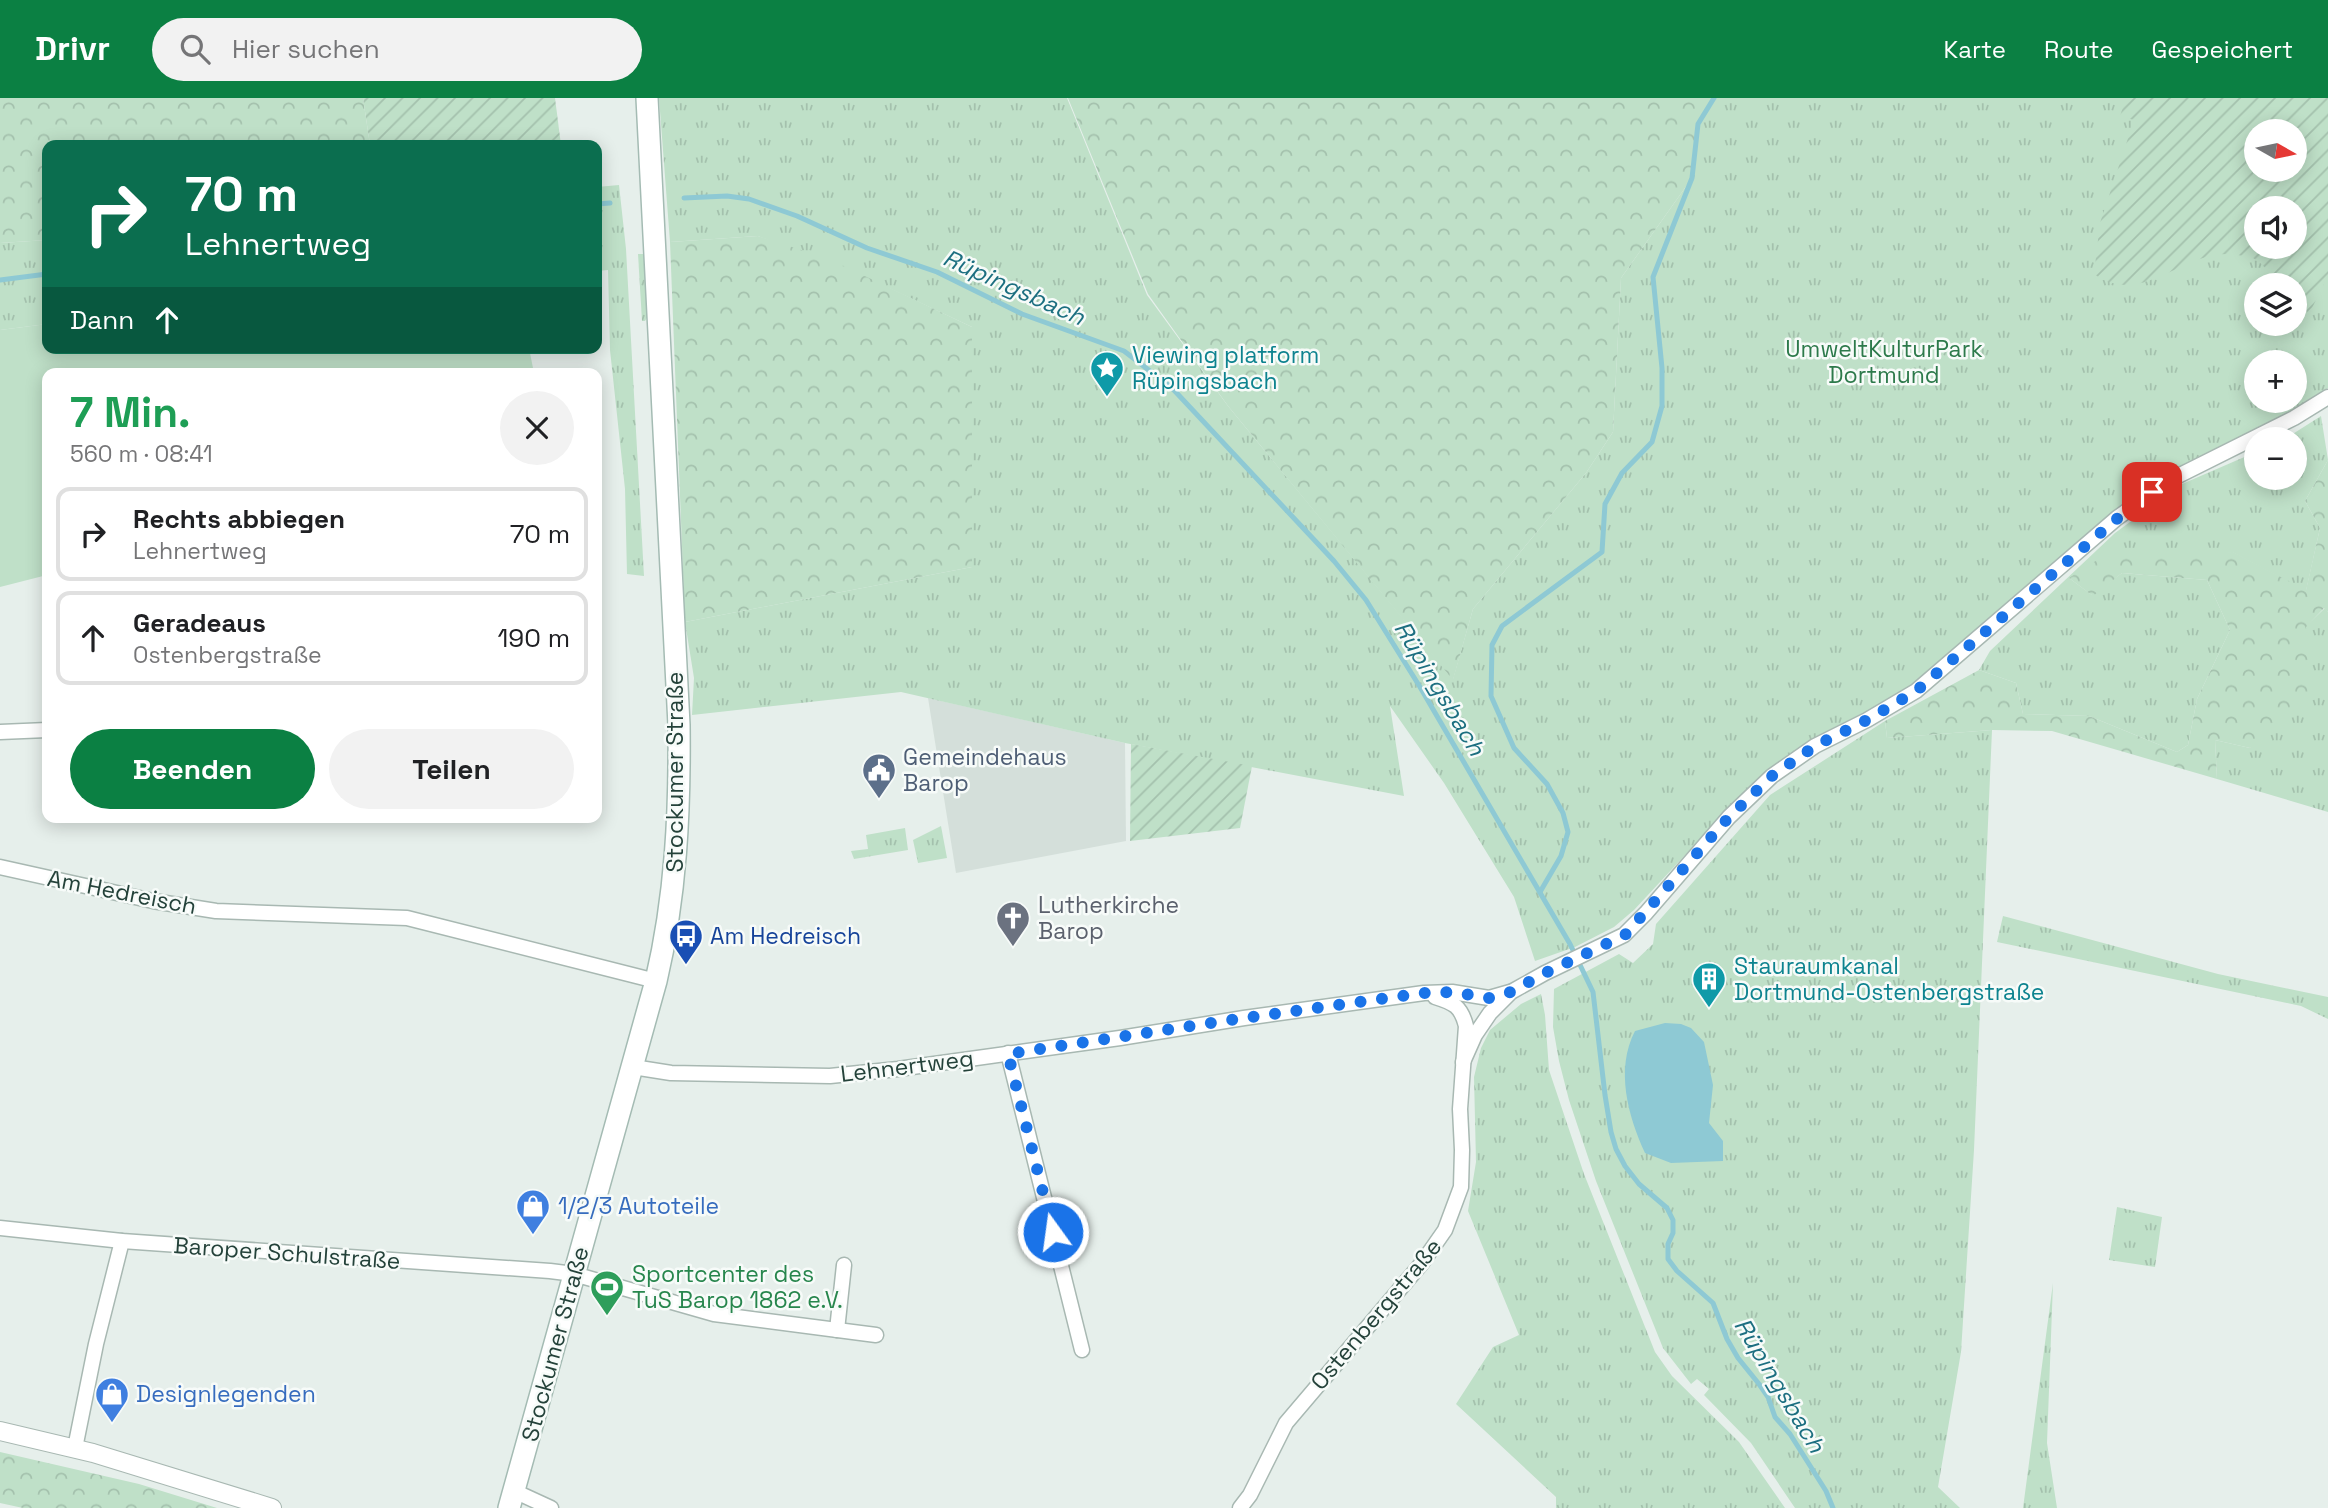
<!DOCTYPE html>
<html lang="de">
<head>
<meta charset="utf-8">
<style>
  body { margin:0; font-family:"Space Grotesk",sans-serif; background:#f2f2f2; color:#202124; height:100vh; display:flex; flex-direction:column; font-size:26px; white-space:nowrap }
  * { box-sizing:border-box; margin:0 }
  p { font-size:23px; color:#757577 }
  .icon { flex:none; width:38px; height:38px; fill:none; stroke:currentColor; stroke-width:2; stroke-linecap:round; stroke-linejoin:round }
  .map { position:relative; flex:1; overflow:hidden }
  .details { position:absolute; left:42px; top:270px; width:560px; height:455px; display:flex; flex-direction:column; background:#fff; border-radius:14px; box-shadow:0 4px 18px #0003 }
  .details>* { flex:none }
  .guide { position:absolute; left:42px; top:42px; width:560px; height:214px; border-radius:14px; box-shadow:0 4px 18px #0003; background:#0b6e4f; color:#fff; overflow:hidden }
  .needle { width:46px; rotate:99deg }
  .controls { position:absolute; left:2244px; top:21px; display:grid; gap:14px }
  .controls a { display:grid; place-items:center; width:63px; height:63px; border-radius:50%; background:#fff; box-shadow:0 4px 18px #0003; font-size:35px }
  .pin { position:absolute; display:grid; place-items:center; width:60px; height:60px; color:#fff; margin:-30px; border-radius:14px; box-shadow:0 4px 10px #0006 }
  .me { position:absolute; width:77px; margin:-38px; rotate:346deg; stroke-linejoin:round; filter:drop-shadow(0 0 5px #0008) }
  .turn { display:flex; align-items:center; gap:24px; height:147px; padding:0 28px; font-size:32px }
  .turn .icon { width:91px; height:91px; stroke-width:2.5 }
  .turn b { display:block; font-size:49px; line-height:60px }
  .then { display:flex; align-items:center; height:66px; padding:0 28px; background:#0003; gap:14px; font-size:26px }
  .round { display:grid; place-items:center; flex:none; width:74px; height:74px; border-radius:37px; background:#f2f2f2 }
  .summary { display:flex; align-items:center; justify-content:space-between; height:119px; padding:0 28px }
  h1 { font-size:42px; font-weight:700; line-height:52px; color:#1e9e55 }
  .button { display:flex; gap:14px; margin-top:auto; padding:14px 28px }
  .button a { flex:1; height:80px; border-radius:42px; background:#0b8043; color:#fff; font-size:28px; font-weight:700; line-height:80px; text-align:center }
  .button a+a { background:#f2f2f2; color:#202124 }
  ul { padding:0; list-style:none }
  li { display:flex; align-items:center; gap:21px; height:94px; margin:0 14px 10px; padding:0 14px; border:4px solid #e0e0e0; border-radius:14px }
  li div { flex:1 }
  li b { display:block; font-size:26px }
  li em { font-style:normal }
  header { display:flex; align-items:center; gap:42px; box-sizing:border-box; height:98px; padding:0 35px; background:#0b8043; color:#fff }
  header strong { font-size:33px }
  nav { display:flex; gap:38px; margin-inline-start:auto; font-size:24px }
  .search { width:490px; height:63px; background:#f2f2f2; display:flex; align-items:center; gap:18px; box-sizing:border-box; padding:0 24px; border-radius:38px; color:#757577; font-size:26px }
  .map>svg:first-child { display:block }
  .built { fill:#d4dfda }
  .grass { fill:url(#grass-tufts); fill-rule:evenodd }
  .forest { fill:url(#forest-crowns) }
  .garden { fill:url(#garden-furrows); fill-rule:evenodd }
  .pitch { fill:#bfe0c8 }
  .water { fill:#8ec9d4 }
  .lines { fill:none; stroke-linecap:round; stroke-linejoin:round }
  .stream { stroke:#8ec9d4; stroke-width:5 }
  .minor-casing { stroke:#a8b8b2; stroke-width:17 }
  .tertiary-casing { stroke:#a8b8b2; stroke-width:20 }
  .secondary-casing { stroke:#a4bbb3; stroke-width:24 }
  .minor { stroke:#fff; stroke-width:14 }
  .tertiary { stroke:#fff; stroke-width:18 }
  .secondary { stroke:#fff; stroke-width:21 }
  .route { stroke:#1a73e8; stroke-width:12; stroke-dasharray:0 21.6 }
  .labels { text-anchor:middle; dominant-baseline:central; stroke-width:5; stroke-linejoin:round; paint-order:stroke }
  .park-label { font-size:23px; fill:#2d7a4b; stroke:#f7fbf9 }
  .culture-label { font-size:23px; fill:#0d838f; stroke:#f7fbf9; text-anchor:start }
  .service-label { font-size:23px; fill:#4e5e75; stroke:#f7fbf9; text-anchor:start }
  .street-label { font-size:23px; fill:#24423a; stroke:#f7fbf9 }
  .worship-label { font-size:23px; fill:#5b616d; stroke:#f7fbf9; text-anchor:start }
  .transit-label { font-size:23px; fill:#164399; stroke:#f7fbf9; text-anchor:start }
  .shop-label { font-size:23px; fill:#366cbe; stroke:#f7fbf9; text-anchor:start }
  .leisure-label { font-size:23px; fill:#27864d; stroke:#f7fbf9; text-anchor:start }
  .water-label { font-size:24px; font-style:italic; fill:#1c6f80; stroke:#f7fbf9 }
</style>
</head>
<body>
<header>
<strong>Drivr</strong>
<div class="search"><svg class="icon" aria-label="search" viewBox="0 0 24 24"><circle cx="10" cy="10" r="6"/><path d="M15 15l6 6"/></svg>Hier suchen</div>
<nav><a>Karte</a><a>Route</a><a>Gespeichert</a></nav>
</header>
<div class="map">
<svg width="2328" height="1410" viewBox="0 0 2328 1410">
  <defs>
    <pattern id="grass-tufts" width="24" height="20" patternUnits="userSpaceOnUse" patternTransform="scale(1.75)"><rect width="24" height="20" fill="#bfe0c8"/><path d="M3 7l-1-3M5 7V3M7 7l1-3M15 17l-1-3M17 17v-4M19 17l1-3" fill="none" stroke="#a4c1ad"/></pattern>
    <pattern id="forest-crowns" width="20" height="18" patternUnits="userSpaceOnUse" patternTransform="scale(1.75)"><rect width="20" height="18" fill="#bfe0c8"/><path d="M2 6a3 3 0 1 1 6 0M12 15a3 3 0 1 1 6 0" fill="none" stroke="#a4c1ad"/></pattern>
    <pattern id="garden-furrows" width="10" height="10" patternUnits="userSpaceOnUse" patternTransform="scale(1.75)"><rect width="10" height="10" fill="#bfe0c8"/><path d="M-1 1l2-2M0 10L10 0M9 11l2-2" fill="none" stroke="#a4c1ad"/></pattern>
  </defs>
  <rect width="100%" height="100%" fill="#e6efeb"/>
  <path class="built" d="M928,600L1125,645L1126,743L956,775Z"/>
  <g class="grass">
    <path d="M659,0H1067L1147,197L1228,308L1453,581L1473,511L1586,375L1613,334L1621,180L1692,80L1698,26L1714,0H2328V290L2293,314L2168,377L1912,589L1713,727L1634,812L1614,829L1575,849L1535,863L1514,799L1444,685L1390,608L1404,698L1125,645L901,594L692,617L694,580L685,524L972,469V229L891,191L758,138L670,144ZM2256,33H2294V72H2256ZM2256,110H2294V149H2256ZM2256,187H2294V226H2256ZM2256,264H2294V303H2256Z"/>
    <path d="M619,87L626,151L644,478L627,476L625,391L610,252L608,172L597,173V89Z"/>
    <path d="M47,142V226L0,232V145Z"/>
    <path d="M638,156H644L648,218L645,223H642Z"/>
    <path d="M2321,318L2328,362L2305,403L2320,430L2306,493L2232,454L2069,480L2092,497L2122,475L2207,482L2230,532L2197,601L2188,647L2177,654L2089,618L2023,616L2016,585L1979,572L1990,553L2115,435L2182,386L2256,354V380H2294V341H2285Z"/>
    <path d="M2325,510L2328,514V714L2217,681L2215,642L2250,650L2306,528Z"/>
    <path d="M1885,623L1887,640L1992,632L1974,1052L1961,1254L1938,1389L1960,1410H1795L1751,1345L1704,1297L1709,1291L1697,1281L1691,1286L1663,1250L1596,1083L1569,1002L1559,963L1553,929L1554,891L1619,856L1633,865L1653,846L1656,826L1770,697Z"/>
    <path d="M941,728L947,760L918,765L913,742Z"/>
    <path d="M905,730L908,752L854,761L851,753L868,751L866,737Z"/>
    <path d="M2003,818L2218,876L2328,899V921L2301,908L1997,844Z"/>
    <path d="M1541,896L1545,917L1549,972L1584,1076L1655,1254L1672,1278L1739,1344L1785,1410H1556V1399L1456,1306L1493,1249L1519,1237L1468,1113L1476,1064L1474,979L1481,950L1490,932L1521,906Z"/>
    <path d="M2117,1109L2162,1119L2155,1169L2109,1162Z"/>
    <path d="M2053,1185L2047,1345L2057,1410H2023Z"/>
  </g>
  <g class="forest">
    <path d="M0,0H363L370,47H47V142L0,145Z"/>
    <path d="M1068,0H1714L1698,26L1692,80L1621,180L1613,334L1586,375L1473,511L1453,582L1228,308L1148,196Z"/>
    <path d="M758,138L829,161L972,229V469L685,524L670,144Z"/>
    <path d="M2328,362V514L2324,510L2306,529L2312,593L2250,650L2215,642L2217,681L2052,633L1992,632L1887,640L1885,623L1979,572L2016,585L2023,616L2089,618L2177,654L2188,647L2197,601L2230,532L2207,482L2122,475L2093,498L2069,480L2108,455L2233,454L2306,492L2320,430L2305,403Z"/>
    <path d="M0,1354L139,1386L217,1410H23L0,1405Z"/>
  </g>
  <g class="garden">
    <path d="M363,0H555L561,47H370Z"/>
    <path d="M2126,0H2328V178L2309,216L2294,201V187H2280C2273,179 2263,165 2253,160C2249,158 2242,158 2237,157C2186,147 2144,212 2094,176L2100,125L2134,22L2120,18ZM2256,33H2294V72H2256ZM2256,110H2294V149H2256Z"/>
    <path d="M1131,646L1252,668L1240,730L1130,743Z"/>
  </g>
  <path class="pitch" d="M47,226V250H529L534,275H47V477L0,489V232Z"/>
  <path class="water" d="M1665,925L1681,926L1691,930L1704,944L1713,987L1709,1025L1723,1043V1063L1671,1065L1645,1055C1628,1018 1615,971 1635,933Z"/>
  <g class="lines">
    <g class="stream">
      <path d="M684,100L727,98L749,101L797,118L867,150L937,174L1022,216L1124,253L1172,290L1334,463L1366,502L1420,589L1570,846L1593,894L1605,997L1611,1034L1616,1051L1625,1068L1639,1086L1667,1110L1673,1122V1135L1668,1146V1161L1677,1173L1713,1205L1727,1241L1738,1260L1759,1286L1768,1299L1775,1319L1790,1336L1826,1393L1833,1410"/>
      <path d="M597,106L610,105"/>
      <path d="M0,182L47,176"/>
      <path d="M1540,794L1561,758L1568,734L1563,715L1547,686L1514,650L1491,598L1492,547L1502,528L1602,454L1605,406L1622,375L1652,344L1662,308V270L1653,179L1692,80L1698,26L1714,0"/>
    </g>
    <g class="minor-casing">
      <g id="minor">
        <path d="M0,634L47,632"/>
        <path d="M0,769L153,803L216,813L407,820L656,883"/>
        <path d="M1008,955L1082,1252"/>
        <path d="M1463,964L1475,937L1490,915L1511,894L1545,875L1624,837L1646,815L1729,719L1772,678L1815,648L1867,622L1916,593L2117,420L2170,382L2294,320L2328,299"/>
        <path d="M633,969L671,975L830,978L898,971L1120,940L1244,920L1424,895L1452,894L1489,900L1510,894"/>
        <path d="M0,1130L122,1143L550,1173L574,1176L714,1216L876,1237"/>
        <path d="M837,1232L844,1167"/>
        <path d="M75,1350L96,1246L122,1143"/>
        <path d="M514,1393L551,1410"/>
        <path d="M1240,1410L1250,1397L1286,1325L1422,1165L1445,1132L1461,1089L1462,1052L1460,1011L1466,928C1461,908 1454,905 1435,899"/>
      </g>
    </g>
    <g class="tertiary-casing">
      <path id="tertiary" d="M0,1333L93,1355L272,1410"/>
    </g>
    <g class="secondary-casing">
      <path id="secondary" d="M509,1410L656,883C676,798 680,714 679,627L647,0"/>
    </g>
    <use href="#minor" class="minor"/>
    <use href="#tertiary" class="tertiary"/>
    <use href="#secondary" class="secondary"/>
  </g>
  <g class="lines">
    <path class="route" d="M1053,1134L1008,956L1244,920L1424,895L1452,894L1489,900L1511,894L1545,875L1625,837L1729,719L1772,678L1815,648L1867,622L1916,593L2118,420L2152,394"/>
  </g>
  <defs>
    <g id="sight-pin" transform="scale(1.75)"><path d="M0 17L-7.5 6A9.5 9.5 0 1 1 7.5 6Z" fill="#0f9aa8" stroke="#f7fbf9"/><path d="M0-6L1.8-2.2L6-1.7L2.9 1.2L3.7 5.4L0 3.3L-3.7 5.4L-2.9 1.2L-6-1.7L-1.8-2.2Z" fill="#fff"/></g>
    <g id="civic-pin" transform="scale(1.75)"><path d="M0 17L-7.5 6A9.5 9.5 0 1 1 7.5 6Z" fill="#5c6f8a" stroke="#f7fbf9"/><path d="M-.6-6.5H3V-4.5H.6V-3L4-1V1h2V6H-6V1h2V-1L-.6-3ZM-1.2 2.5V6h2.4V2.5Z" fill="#fff"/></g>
    <g id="church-pin" transform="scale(1.75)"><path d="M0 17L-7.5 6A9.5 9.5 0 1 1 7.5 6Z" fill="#6b7280" stroke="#f7fbf9"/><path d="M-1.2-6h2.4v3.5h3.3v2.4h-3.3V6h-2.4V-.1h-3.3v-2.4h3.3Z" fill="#fff"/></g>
    <g id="bus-pin" transform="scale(1.75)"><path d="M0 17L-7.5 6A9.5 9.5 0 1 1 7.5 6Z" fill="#1a4fb4" stroke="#f7fbf9"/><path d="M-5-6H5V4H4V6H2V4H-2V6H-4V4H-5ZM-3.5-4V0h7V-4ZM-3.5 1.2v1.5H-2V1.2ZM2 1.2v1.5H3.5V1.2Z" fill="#fff"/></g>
    <g id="building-pin" transform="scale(1.75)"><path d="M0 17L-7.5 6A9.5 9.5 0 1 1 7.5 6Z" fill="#0f9aa8" stroke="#f7fbf9"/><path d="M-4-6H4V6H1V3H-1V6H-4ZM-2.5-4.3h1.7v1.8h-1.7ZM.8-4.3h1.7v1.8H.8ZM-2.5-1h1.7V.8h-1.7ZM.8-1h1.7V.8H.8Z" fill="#fff"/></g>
    <g id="shop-pin" transform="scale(1.75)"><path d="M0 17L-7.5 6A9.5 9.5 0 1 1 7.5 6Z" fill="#3f7fe0" stroke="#f7fbf9"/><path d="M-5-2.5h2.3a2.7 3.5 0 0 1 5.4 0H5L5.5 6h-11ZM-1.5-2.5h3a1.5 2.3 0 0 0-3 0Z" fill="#fff"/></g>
    <g id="stadium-pin" transform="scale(1.75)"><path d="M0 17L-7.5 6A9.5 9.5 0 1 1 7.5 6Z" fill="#2e9e5b" stroke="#f7fbf9"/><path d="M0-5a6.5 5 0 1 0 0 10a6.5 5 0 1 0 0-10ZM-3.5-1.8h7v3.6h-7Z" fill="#fff"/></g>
  </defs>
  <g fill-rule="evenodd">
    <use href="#sight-pin" x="1107" y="270"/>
    <use href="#civic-pin" x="879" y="672"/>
    <use href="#church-pin" x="1013" y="820"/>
    <use href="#bus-pin" x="686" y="838"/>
    <use href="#building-pin" x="1709" y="881"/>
    <use href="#shop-pin" x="533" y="1108"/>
    <use href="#stadium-pin" x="607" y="1189"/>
    <use href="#shop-pin" x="112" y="1296"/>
  </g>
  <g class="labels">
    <g class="park-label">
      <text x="1884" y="251">UmweltKulturPark<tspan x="1884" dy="26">Dortmund</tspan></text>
    </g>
    <g class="culture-label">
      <text x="1132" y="257">Viewing platform<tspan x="1132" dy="26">Rüpingsbach</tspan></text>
      <text x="1734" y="868">Stauraumkanal<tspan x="1734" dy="26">Dortmund-Ostenbergstraße</tspan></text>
    </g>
    <g class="service-label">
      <text x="903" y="659">Gemeindehaus<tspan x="903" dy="26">Barop</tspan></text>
    </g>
    <g class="street-label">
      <text transform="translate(675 674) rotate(-90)">Stockumer Straße</text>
      <text transform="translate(122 794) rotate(11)">Am Hedreisch</text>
      <text transform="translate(907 968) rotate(-7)">Lehnertweg</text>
      <text transform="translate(287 1155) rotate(4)">Baroper Schulstraße</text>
      <text transform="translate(1376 1216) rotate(-50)">Ostenbergstraße</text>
      <text transform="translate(555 1246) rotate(-75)">Stockumer Straße</text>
    </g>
    <g class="worship-label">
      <text x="1038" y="807">Lutherkirche<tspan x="1038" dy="26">Barop</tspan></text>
    </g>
    <g class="transit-label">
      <text x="710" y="838">Am Hedreisch</text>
    </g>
    <g class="shop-label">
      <text x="558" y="1108">1/2/3 Autoteile</text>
      <text x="136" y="1296">Designlegenden</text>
    </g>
    <g class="leisure-label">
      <text x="632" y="1176">Sportcenter des<tspan x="632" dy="26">TuS Barop 1862 e.V.</tspan></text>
    </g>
    <g class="water-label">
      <text transform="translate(1014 189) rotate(24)">Rüpingsbach</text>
      <text transform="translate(1440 590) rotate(59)">Rüpingsbach</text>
      <text transform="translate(1780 1287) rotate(59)">Rüpingsbach</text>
    </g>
  </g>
</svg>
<div class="controls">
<a><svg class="needle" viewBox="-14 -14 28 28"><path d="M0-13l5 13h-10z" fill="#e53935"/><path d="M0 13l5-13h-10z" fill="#757577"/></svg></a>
<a><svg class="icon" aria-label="sound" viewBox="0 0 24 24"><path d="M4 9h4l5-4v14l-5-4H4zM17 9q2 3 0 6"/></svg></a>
<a><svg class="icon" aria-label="layers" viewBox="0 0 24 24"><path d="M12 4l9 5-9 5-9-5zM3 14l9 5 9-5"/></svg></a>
<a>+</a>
<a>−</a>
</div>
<div class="pin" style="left:2152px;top:394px;background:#d93025"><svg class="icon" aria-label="arrive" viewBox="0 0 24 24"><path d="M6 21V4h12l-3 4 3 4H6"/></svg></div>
<svg class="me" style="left:1053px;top:1134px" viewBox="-20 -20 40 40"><circle r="17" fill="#1a73e8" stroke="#fff" stroke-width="3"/><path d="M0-11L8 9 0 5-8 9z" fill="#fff"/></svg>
<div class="guide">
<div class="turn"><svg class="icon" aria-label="right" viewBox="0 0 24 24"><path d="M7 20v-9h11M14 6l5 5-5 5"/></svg><div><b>70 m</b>Lehnertweg</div></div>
<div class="then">Dann<svg class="icon" aria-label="ahead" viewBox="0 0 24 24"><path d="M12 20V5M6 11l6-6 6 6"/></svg></div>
</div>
<section class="details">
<div class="summary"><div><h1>7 Min.</h1><p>560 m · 08:41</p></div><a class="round"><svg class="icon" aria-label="close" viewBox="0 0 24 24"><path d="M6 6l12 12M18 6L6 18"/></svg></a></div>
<ul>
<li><svg class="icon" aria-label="right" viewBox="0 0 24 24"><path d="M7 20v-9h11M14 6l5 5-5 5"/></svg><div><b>Rechts abbiegen</b><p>Lehnertweg</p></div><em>70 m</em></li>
<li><svg class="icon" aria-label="ahead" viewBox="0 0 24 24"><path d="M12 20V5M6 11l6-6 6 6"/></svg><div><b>Geradeaus</b><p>Ostenbergstraße</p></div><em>190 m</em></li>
</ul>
<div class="button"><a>Beenden</a><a>Teilen</a></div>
</section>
</div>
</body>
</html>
